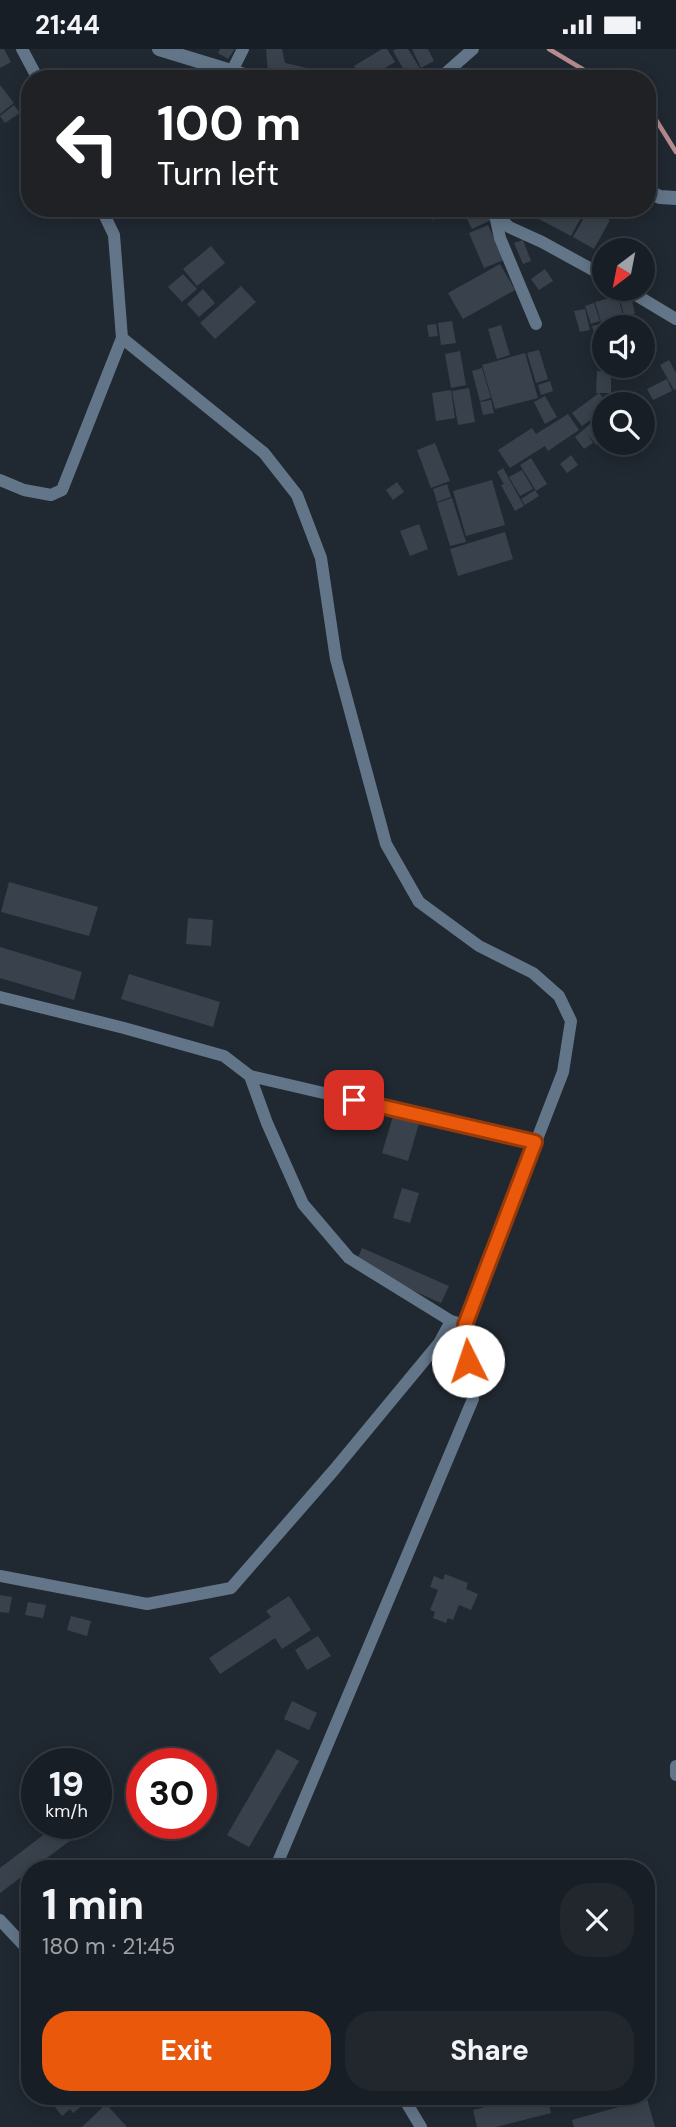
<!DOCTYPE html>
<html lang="en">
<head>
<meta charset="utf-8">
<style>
  body { margin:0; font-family:"DM Sans",sans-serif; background:#21272d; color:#f1f3f6; height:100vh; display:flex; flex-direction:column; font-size:26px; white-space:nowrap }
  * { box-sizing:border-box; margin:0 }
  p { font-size:23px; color:#9fa2a7 }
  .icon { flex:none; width:38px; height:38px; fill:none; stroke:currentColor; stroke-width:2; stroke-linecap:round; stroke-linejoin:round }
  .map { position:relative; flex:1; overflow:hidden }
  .drawer { position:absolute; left:21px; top:1811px; width:634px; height:245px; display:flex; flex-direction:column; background:#181e25; border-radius:28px; box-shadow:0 4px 18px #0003,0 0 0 2px #363c42 }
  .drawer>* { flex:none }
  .guide { position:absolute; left:21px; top:21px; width:635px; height:147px; border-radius:28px; box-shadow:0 4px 18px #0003,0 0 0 2px #363c42; background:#202124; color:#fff; overflow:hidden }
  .needle { width:46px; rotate:212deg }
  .tools { position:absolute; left:592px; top:189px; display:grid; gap:14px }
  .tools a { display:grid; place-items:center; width:63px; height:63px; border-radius:50%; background:#181e25; box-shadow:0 4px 18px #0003,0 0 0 2px #363c42; font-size:35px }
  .speed { position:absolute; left:21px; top:1699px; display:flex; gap:14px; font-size:35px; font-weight:700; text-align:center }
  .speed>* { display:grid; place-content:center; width:91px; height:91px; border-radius:50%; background:#181e25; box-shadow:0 4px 18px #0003,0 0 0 2px #363c42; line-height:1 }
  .speed small { font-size:18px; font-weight:400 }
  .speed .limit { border:10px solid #d22; background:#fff; color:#111 }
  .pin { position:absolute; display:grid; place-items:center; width:60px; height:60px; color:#fff; margin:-30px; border-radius:14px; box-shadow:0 4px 10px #0006 }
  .me { position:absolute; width:77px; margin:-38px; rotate:356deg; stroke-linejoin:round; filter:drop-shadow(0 0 5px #0008) }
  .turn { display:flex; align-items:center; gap:24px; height:147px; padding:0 21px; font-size:32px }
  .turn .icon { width:91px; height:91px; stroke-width:2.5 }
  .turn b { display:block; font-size:49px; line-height:60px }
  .round { display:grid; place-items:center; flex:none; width:74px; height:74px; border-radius:28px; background:#21272d }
  .headline { display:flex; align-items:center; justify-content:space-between; height:119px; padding:0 21px }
  h1 { font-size:42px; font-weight:700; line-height:52px }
  .cta { display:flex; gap:14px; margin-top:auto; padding:14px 21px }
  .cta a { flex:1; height:80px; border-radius:28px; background:#ea580c; color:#fff; font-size:28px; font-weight:700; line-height:80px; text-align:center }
  .cta a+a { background:#21272d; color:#f1f3f6 }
  .status { display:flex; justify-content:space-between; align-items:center; height:49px; padding:0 35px; background:#181e25; direction:ltr }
  .status svg { height:19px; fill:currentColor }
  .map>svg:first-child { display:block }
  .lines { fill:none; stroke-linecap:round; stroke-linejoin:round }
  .stream { stroke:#b78c8e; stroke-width:4.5 }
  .building { fill:#39424c }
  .minor { stroke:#637689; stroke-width:12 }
  .tertiary { stroke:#637689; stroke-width:14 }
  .route-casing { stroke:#983908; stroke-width:18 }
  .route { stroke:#ea580c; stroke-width:12 }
</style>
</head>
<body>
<div class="status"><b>21:44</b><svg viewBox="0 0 49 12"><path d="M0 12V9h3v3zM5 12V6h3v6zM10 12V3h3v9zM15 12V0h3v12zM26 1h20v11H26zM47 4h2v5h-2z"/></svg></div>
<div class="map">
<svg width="676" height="2078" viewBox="0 0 676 2078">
  <rect width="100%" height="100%" fill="#202831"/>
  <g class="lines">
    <g class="stream">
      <path d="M549,0L584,21L619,27L624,30"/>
      <path d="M648,58L676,103"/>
    </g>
  </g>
  <g class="building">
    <path d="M0,0H4L11,13L0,19Z"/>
    <path d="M220,0H235L228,10L218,4Z"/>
    <path d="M266,0H282L285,14L355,30H294L268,23Z"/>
    <path d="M382,0H387L395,13L367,30H362L354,17Z"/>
    <path d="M396,0H408L421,21L408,28L393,2Z"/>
    <path d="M412,0H428L434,12L421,19Z"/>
    <path d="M0,36L14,54L0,65Z"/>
    <path d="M14,56L20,64L5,74L0,67Z"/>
    <path d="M176,159H195L197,162L182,169Z"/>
    <path d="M425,159H446L433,171L424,161Z"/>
    <path d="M481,159H486L491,171L472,180L465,166Z"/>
    <path d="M515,159H532L526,169L513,162Z"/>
    <path d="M542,159H576L584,163L571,187L537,169Z"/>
    <path d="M589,160L610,171L594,200L573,188Z"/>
    <path d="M488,176L504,211L484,219L469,184Z"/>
    <path d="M523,191L531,212L523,215L514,194Z"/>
    <path d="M211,197L225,214L197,237L183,220Z"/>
    <path d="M500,215L515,241L463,270L448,244Z"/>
    <path d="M545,220L553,232L539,241L531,230Z"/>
    <path d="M183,225L197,240L182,253L168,238Z"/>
    <path d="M241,237L256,253L215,290L200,274Z"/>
    <path d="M203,240L215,254L199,268L187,255Z"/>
    <path d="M630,243L635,265L624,267L619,246Z"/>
    <path d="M618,247L623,267L601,273L595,253Z"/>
    <path d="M594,254L600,272L591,275L585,257Z"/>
    <path d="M585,260L590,281L580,283L574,262Z"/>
    <path d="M627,268L630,278H604V293L597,294L592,277Z"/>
    <path d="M452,272L456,294L441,296L438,274Z"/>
    <path d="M436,275L438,287L429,288L427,276Z"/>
    <path d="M501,276L510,306L497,310L488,280Z"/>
    <path d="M539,301L548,330L536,334L527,304Z"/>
    <path d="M460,302L466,336L451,339L445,305Z"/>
    <path d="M525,304L538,349L495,360L482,316Z"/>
    <path d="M669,311L676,324V340L674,341L660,316Z"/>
    <path d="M482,319L491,349L480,352L472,322Z"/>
    <path d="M597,322L611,323V344H596Z"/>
    <path d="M667,330L672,342L653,351L647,340Z"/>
    <path d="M550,332L553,342L541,346L538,336Z"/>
    <path d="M469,339L475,373L458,376L452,342Z"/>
    <path d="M451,341L455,369L436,372L432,344Z"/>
    <path d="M599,344L608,355H604V361L582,377L572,364Z"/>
    <path d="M545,347L557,368L545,375L534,353Z"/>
    <path d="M491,351L494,364L483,366L480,353Z"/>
    <path d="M604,363V390L596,396L588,385L593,394L584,400L575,388Z"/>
    <path d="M568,365L579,381L548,402L545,397L510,419L498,401L532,379L536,385Z"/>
    <path d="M435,394L450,432L431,439L417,401Z"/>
    <path d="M571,406L578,416L567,424L560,415Z"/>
    <path d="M531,409L547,435L536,442L520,416Z"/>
    <path d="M503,419L524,457L515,462L501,436L504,435L497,423Z"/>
    <path d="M522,421L533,440L520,447L509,428Z"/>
    <path d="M492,431L505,476L466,487L453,442Z"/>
    <path d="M397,433L404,443L393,451L386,441Z"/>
    <path d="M447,435L451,448L437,453L433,440Z"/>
    <path d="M535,441L539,447L525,456L521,450Z"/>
    <path d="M452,449L466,493L450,497L437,454Z"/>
    <path d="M419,475L428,500L410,507L400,482Z"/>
    <path d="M505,483L513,510L458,527L450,500Z"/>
    <path d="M9,833L98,858L89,887L1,863Z"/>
    <path d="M188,869L213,871L211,897L186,895Z"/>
    <path d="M0,898L82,923L74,951L0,929Z"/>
    <path d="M129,925L220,953L213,978L121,950Z"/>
    <path d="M394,1064L420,1071L408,1112L382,1104Z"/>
    <path d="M402,1139L419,1144L410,1174L393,1169Z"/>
    <path d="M362,1199L449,1237L441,1254L355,1216Z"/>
    <path d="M445,1525L468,1534L466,1540L478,1545L471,1561L459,1556L453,1571L448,1569L446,1574L433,1569L435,1563L430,1561L438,1541L430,1538L434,1527L443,1531Z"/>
    <path d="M0,1546L12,1548L9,1564L0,1563Z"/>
    <path d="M289,1547L311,1581L282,1600L275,1589L220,1625L209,1609L271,1568L266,1562Z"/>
    <path d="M28,1553L46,1556L43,1569L25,1566Z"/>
    <path d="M71,1567L91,1572L87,1587L67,1581Z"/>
    <path d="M318,1587L331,1607L307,1621L295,1601Z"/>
    <path d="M292,1652L317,1664L309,1681L284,1670Z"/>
    <path d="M277,1700L299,1712L249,1798L227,1786Z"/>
    <path d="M59,1774H71L79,1785L0,1844V1819Z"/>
    <path d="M58,2048H93L73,2064L70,2060L62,2067L51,2053Z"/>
    <path d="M524,2048H547L551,2064L496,2078H477L473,2061Z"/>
    <path d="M568,2048H609V2049L570,2058Z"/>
    <path d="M647,2050L655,2078H574L572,2071Z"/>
    <path d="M106,2055L127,2078H82Z"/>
  </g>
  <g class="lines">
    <g class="minor">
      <path d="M22,0L38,30"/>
      <path d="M232,22L243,0"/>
      <path d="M439,30L473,0"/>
      <path d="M101,159L114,186L122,289L264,404L297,446L321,509L336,610L386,795L419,853L479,897L533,924L559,947L571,972L563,1023L465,1276V1294L473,1350L275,1820"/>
      <path d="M490,159L509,178L542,193L604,227"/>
      <path d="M495,166L500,189L536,275"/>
      <path d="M626,240L676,270"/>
      <path d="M0,431L24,441L51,446L62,441L122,289"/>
      <path d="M0,948L124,979L224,1007L250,1027L267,1074L303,1155L349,1209L451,1272L465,1276"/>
      <path d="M250,1027L535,1093"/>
      <path d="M0,1527L147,1555L231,1539L334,1421L439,1294L451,1272"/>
      <path d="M676,1717V1726"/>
      <path d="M0,1871L30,1903"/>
      <path d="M403,2048L421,2078"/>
    </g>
    <g class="tertiary">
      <path d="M159,0L257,30"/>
      <path d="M648,143L660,148L676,149"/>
    </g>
  </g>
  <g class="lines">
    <g class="route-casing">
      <path id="route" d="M354,1051L535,1093L465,1276L468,1312"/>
    </g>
    <use href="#route" class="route"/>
  </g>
</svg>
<div class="tools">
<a><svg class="needle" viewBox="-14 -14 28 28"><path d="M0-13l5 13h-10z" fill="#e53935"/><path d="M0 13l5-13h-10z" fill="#9fa2a7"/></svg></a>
<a><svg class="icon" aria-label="sound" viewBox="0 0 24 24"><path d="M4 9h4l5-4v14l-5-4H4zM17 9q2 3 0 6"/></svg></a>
<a><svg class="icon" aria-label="search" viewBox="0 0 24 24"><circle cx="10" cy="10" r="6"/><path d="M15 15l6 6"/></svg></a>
</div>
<div class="speed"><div>19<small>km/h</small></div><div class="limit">30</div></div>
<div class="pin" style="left:354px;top:1051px;background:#d93025"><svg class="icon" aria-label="arrive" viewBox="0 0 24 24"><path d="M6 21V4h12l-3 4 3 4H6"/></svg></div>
<svg class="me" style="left:468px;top:1312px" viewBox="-20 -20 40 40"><circle r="19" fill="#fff"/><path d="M0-13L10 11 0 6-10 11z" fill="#ea580c"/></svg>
<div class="guide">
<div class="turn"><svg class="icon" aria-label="left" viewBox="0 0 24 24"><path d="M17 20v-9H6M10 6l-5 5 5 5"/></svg><div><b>100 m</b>Turn left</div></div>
</div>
<section class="drawer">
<div class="headline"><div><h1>1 min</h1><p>180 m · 21:45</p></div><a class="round"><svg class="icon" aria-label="close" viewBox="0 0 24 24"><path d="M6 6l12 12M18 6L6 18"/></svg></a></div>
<div class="cta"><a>Exit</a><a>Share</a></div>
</section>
</div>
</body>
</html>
